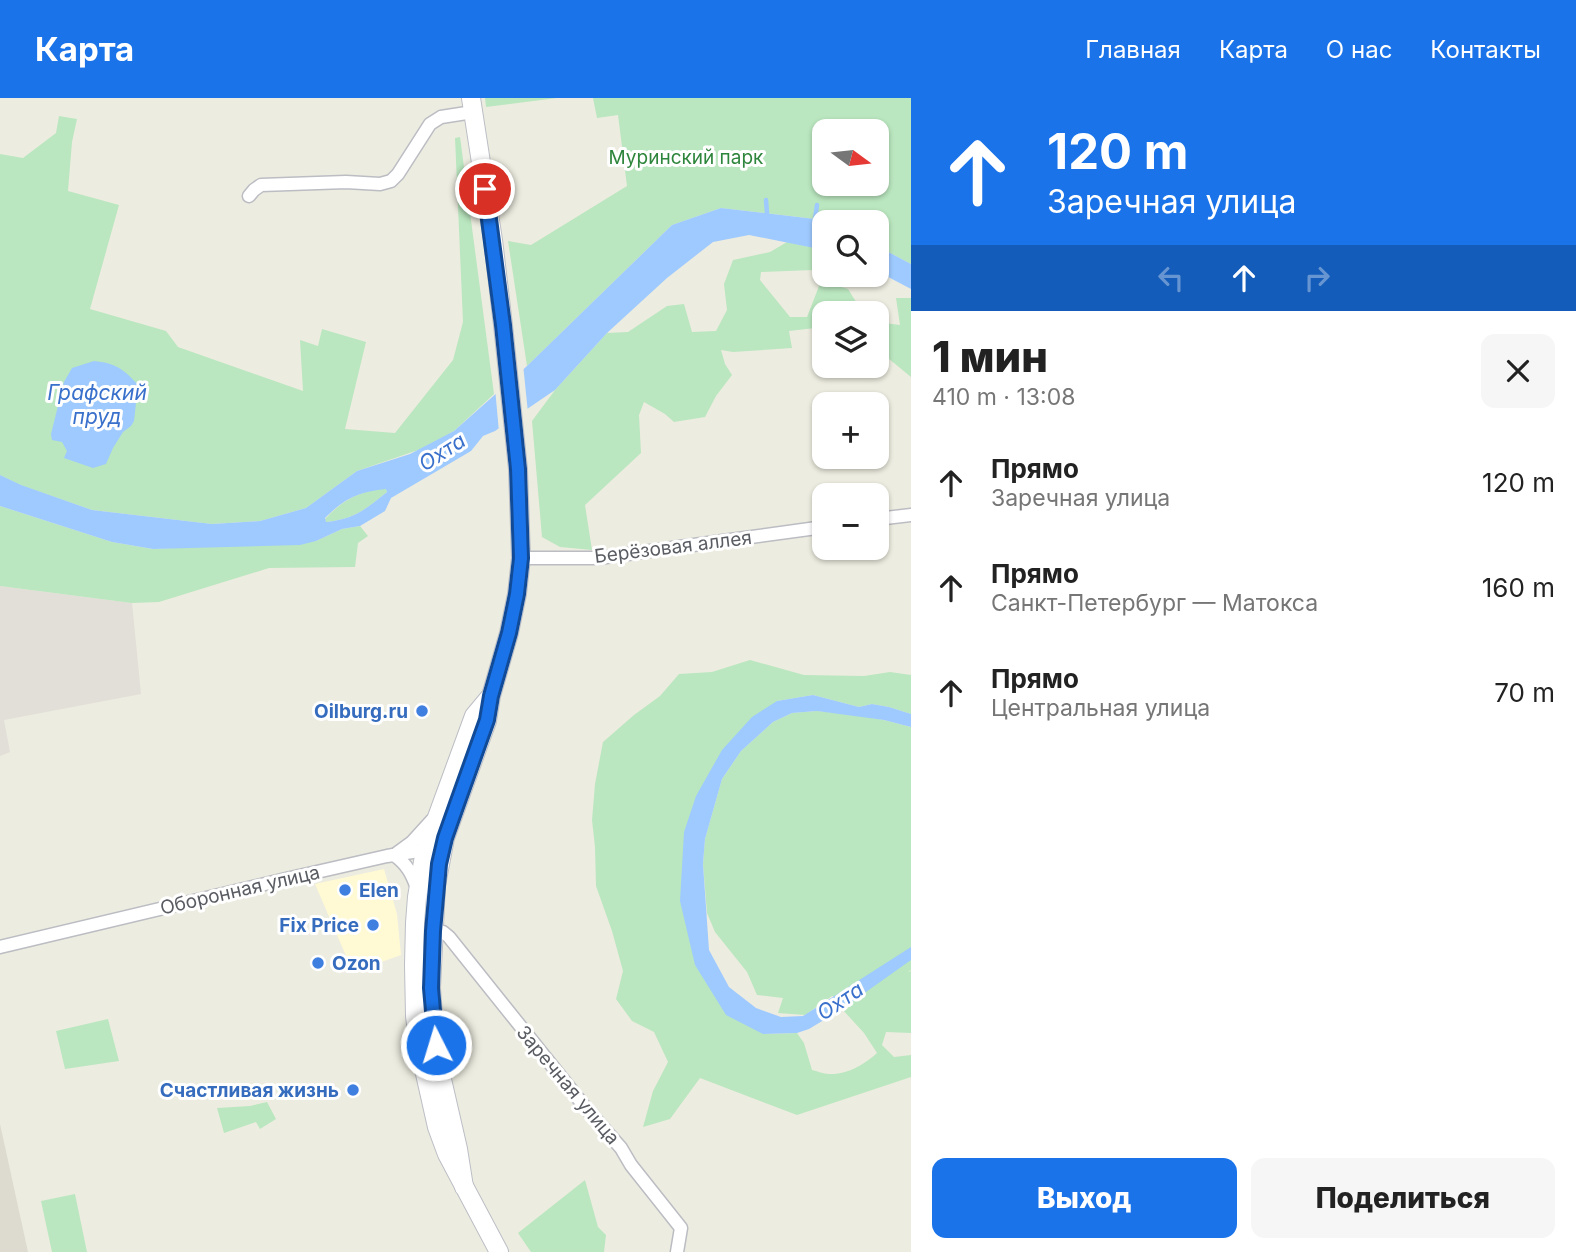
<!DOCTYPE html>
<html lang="ru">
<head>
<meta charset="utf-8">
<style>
  body { margin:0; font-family:Inter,sans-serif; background:#f6f6f6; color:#222; height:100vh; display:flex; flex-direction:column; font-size:26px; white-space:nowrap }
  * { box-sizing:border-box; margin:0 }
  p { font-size:23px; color:#767676 }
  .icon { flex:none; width:38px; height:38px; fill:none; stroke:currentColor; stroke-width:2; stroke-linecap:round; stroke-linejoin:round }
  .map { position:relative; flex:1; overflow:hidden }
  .panel { display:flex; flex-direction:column; background:#fff; width:665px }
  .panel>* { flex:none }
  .banner { background:#1a73e8; color:#fff; overflow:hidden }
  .needle { width:46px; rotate:105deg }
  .tools { position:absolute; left:812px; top:21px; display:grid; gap:14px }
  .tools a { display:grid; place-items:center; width:77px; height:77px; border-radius:14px; background:#fff; box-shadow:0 2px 5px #0004; font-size:35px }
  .pin { position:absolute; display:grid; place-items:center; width:60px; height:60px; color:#fff; margin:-30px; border:4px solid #fff; border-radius:50%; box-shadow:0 2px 7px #0007 }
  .me { position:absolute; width:77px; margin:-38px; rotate:355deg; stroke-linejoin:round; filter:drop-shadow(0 0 5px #0008) }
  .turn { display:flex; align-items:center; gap:24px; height:147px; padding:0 21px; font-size:32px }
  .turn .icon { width:91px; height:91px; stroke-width:2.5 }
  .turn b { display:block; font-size:49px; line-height:60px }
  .lanes { display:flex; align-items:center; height:66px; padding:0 21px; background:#0003; justify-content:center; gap:35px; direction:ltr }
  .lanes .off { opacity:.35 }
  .round { display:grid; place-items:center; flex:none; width:74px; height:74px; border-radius:14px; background:#f6f6f6 }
  .overview { display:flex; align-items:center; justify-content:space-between; height:119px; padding:0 21px }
  h1 { font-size:42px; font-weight:800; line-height:52px }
  .primary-button { display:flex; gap:14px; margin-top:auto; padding:14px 21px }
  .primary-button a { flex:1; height:80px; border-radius:14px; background:#1a73e8; color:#fff; font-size:28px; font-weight:800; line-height:80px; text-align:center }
  .primary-button a+a { background:#f6f6f6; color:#222 }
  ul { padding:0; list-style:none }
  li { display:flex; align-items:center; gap:21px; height:105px; padding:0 21px }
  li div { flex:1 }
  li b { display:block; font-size:26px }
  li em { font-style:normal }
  header { display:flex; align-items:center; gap:42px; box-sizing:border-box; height:98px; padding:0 35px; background:#1a73e8; color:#fff }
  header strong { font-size:33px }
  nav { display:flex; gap:38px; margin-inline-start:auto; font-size:24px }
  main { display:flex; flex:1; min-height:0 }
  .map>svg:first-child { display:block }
  .commercial { fill:#fffad3 }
  .industrial { fill:#e1dfd8 }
  .education { fill:#dddbcf }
  .green { fill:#bae7bf; fill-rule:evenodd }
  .water { fill:#9ecaff; fill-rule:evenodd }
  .pier { fill:#edece0 }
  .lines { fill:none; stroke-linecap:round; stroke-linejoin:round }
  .stream { stroke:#9ecaff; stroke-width:4.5 }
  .minor-casing { stroke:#bbbdc3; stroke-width:15 }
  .secondary-casing { stroke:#bbbec5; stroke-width:20 }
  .minor { stroke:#fff; stroke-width:12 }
  .secondary { stroke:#fff; stroke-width:18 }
  .route-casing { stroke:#114b97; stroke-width:18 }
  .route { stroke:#1a73e8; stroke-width:12 }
  .shop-dot { fill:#3f7fe0; stroke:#fff; stroke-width:2.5 }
  .labels { text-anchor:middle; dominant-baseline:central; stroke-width:6; stroke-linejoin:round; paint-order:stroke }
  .park-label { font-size:19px; fill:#2e853c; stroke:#fff }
  .street-label { font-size:19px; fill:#595c62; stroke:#fff }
  .shop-label { font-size:19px; font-weight:bold; fill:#366cbe; stroke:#fff; text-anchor:end }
  .water-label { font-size:21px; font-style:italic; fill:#3970cb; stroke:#fff }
</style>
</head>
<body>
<header>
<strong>Карта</strong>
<nav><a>Главная</a><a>Карта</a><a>О нас</a><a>Контакты</a></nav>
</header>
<main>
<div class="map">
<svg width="911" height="1154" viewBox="0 0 911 1154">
  <rect width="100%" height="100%" fill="#edece0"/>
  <path class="commercial" d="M384,771L397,816L401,857L353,874L315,786Z"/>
  <path class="industrial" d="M0,488L132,505L141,596L4,622L10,654L0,658Z"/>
  <path class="education" d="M0,1026L28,1154H0Z"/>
  <g class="green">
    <path d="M485,0H557L486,9Z"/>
    <path d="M593,0H911V166L877,148V124H824L815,121L721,110L672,127L527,268L508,143L531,147L627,88L618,17L597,20ZM824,33H877V86H824Z"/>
    <path d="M59,18L77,21L72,44L68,93L119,107L90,211L166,233L178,249L303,293L300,242L318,248L322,231L366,244L345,331L395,335L453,262L463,224L455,40L460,39L494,296L454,333L421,351L357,373L306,410L260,423L212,426L92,412L20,387L0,377V56L23,60L56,35Z"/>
    <path d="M787,144L824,152V169L813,172L761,174L760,182L790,219H807L821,183L848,191L858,207L865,215H824V229L789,233L792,250L733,254L721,252L725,266L732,277L716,298L705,319L674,324L665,316L644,304L639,317L641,355L585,407L592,452L560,449L542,439L532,323L555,292L607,235L628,234L667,208L684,206L692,234L716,233L727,212L724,186L733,162L770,154Z"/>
    <path d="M896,200H911V279L877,251V224L900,227Z"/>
    <path d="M386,390L387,394C365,412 354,421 326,424L325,421C344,401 358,394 386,390Z"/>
    <path d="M0,408L112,444L153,451L316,443L342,431L360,428L368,438L358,445L355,469L269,470L159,504L132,505L0,488Z"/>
    <path d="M750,562L804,577L864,578L890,574L911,577V616L889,609L872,606L859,609L813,597L777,603L696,698L695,867L763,936L797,935L804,945L812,972C817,973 824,976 829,976C847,977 865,966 877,955L864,935L842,911L856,899L840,900L832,898L805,917L778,915L783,900L757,897L747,874L715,834L707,815L703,766L705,741L722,681L741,653L773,624L792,615L817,613L855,617L884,622L911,629V872L908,874L911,873V935L886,934L882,947L894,959L911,957V979L797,1017L700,980L670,1021L643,1029L653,993L668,964L654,934L632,923L616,901L623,873L612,833L596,788L595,749L592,722L595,686L603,644L634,617L660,598L679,576L712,574Z"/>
    <path d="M108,921L119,963L65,971L56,933Z"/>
    <path d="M267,1004L276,1021L260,1031L256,1024L224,1035L217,1010L250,1008Z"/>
    <path d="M585,1082L598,1129L606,1137L604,1154H531L518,1135Z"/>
    <path d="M75,1096L87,1154H52L41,1103Z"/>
  </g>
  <g class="water">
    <path d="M721,110L815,121L824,124V152L749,137L713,144L667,180L607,235L555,292L495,333L483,338L471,353L391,400L385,413L360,428L342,431L316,443L300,447L153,451L112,444L0,408V377L21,387L92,412L212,426L260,423L306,410L357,373L410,356L454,333L527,268L672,127ZM386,391L387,394C365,412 354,421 326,424L325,420C344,401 358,394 386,391Z"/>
    <path d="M877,148L911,166V191L877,173Z"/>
    <path d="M94,263C115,265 124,271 138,287L134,323L131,328L123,334L113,350L106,366L93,370L64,360L67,353L62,344L52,342L51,336L64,284L72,270Z"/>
    <path d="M813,597L859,609L872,606L889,609L911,616V629L884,622L817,613L792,615L773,624L741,653L722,681L705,741L703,766L709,852L729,889L756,910L781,919L803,918L911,849V862L842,911L809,931L797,935L763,936L726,917L695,867L680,803L684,734L696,698L722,652L752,619L777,603Z"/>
  </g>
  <path class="pier" d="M523,266L528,315L499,334L495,290Z"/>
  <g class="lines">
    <g class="stream">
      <path d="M766,102L767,115"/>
      <path d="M815,121L817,107"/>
    </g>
    <g class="minor-casing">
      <g id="minor">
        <path d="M249,98L254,92L261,87L346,84L380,86L391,83L398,76L430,26L441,19L473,14"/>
        <path d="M877,421L911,417"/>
        <path d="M521,460H599L824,429"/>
        <path d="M397,755L412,744L432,722"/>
        <path d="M394,757C407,766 412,776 417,790"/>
        <path d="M433,833L443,834L449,839L585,1009L621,1050L631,1067L681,1130L677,1154"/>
        <path d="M0,849L286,781L387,758L425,752L428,749"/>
      </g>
    </g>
    <g class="secondary-casing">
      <g id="secondary">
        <path d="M489,600L474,618L425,752L417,799L415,825L414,867L415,918L419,949L437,1029L447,1056L499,1154"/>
        <path d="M464,1089L458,1051L441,977L433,918L431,890L436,787L445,740L487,623L491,598L509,535L517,496L521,460L518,371L503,227L493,142L471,0"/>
      </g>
    </g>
    <use href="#minor" class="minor"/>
    <use href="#secondary" class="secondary"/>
  </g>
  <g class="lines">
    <g class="route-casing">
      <path id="route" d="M436,947L431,890L433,833L439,766L445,740L457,706L487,622L491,598L509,535L517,496L521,460L518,371L503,227L485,91"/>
    </g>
    <use href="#route" class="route"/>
  </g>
  <g class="shop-dot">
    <circle cx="422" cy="613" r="7"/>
    <circle cx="345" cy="792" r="7"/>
    <circle cx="373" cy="827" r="7"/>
    <circle cx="318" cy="865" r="7"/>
    <circle cx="353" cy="992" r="7"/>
  </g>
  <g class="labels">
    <g class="park-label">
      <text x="686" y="59">Муринский парк</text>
    </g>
    <g class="street-label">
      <text transform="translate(673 449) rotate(-7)">Берёзовая аллея</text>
      <text transform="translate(240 792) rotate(-13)">Оборонная улица</text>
      <text transform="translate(568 987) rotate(50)">Заречная улица</text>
    </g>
    <g class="shop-label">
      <text x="408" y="613">Oilburg.ru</text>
      <text x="359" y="792" text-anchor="start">Elen</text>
      <text x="359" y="827">Fix Price</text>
      <text x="332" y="865" text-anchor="start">Ozon</text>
      <text x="339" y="992">Счастливая жизнь</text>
    </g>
    <g class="water-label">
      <text x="97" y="294">Графский<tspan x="97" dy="24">пруд</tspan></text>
      <text transform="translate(442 354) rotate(-33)">Охта</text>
      <text transform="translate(840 903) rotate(-34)">Охта</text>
    </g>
  </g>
</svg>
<div class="tools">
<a><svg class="needle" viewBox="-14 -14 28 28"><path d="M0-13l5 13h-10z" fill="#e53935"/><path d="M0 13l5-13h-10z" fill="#767676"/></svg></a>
<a><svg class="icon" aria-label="search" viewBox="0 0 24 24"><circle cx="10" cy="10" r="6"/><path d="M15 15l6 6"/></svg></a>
<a><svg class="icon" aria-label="layers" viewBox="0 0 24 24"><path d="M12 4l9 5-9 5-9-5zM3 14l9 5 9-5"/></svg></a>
<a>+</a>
<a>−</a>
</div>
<div class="pin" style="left:485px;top:91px;background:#d93025"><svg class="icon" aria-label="arrive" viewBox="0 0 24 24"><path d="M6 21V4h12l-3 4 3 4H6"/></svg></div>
<svg class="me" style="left:436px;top:947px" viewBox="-20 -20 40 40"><circle r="17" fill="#1a73e8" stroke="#fff" stroke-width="3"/><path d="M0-11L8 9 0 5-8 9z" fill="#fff"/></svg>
</div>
<section class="panel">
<div class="banner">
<div class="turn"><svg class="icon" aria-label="ahead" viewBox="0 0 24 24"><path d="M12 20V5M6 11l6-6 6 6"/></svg><div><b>120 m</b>Заречная улица</div></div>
<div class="lanes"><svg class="icon off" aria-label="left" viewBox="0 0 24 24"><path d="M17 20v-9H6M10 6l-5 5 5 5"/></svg><svg class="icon" aria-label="ahead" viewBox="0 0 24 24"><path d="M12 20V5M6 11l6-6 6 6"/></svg><svg class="icon off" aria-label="right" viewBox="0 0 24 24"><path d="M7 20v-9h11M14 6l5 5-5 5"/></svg></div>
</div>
<div class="overview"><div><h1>1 мин</h1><p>410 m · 13:08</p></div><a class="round"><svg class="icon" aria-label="close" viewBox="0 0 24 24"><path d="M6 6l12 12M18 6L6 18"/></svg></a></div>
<ul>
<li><svg class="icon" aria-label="ahead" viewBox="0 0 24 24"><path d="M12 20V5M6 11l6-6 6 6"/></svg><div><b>Прямо</b><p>Заречная улица</p></div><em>120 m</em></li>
<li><svg class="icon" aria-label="ahead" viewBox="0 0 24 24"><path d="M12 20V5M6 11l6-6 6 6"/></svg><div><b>Прямо</b><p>Санкт-Петербург — Матокса</p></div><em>160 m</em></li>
<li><svg class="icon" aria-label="ahead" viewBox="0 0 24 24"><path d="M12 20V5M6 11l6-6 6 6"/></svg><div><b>Прямо</b><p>Центральная улица</p></div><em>70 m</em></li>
</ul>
<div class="primary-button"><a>Выход</a><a>Поделиться</a></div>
</section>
</main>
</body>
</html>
